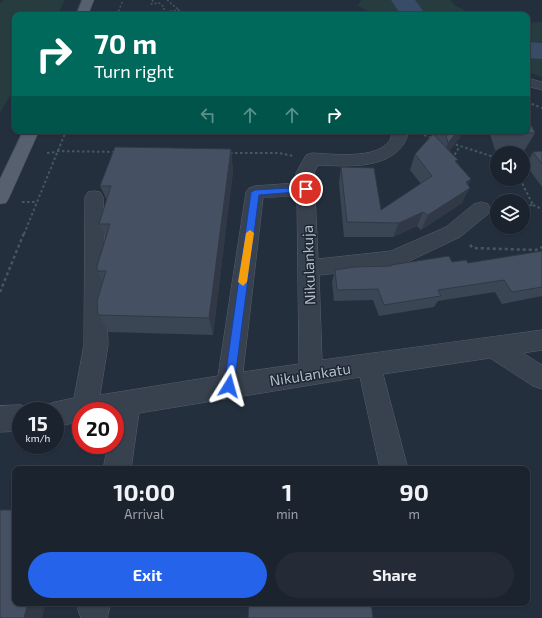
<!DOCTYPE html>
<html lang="en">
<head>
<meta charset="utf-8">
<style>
  body { margin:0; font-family:"Exo 2",sans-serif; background:#242b36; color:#f1f3f6; height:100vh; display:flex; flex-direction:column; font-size:15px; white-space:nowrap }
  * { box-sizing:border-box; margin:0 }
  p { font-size:13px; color:#a0a4aa }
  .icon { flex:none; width:22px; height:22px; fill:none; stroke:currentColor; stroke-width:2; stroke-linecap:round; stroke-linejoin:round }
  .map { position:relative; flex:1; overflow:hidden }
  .panel { position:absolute; left:12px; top:466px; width:518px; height:140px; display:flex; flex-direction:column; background:#1b232e; border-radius:8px; box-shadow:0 1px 3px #0004,0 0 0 1px #39404a }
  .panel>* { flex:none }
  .top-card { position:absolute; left:12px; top:12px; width:518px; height:122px; border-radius:8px; box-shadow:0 1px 3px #0004,0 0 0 1px #39404a; background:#00695c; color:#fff; overflow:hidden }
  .tools { position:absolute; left:490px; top:146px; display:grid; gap:8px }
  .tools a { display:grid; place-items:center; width:40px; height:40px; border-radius:50%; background:#1b232e; box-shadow:0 1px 3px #0004,0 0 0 1px #39404a; font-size:20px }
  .speed { position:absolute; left:12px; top:402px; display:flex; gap:8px; font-size:20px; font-weight:700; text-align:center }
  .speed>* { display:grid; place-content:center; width:52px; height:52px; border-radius:50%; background:#1b232e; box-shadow:0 1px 3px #0004,0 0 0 1px #39404a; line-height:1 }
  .speed small { font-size:10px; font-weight:400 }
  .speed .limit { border:6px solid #d22; background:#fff; color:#111 }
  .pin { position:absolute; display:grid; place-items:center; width:34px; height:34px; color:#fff; margin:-17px; border:2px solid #fff; border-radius:50%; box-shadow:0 1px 4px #0007 }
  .me { position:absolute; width:44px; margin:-22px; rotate:8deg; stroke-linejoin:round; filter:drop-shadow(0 0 3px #0008) }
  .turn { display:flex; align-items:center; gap:14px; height:84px; padding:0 16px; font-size:18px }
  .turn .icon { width:52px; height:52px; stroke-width:2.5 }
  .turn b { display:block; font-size:28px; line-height:34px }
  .lanes { display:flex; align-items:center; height:38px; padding:0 16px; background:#0003; justify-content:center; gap:20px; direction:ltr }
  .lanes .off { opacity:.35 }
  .eta { display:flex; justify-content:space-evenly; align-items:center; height:68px; text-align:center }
  .eta b { font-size:24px; font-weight:700; line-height:28px }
  .action { display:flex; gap:8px; margin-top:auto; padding:8px 16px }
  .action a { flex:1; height:46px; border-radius:24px; background:#2563eb; color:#fff; font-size:16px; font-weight:700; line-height:46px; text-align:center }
  .action a+a { background:#242b36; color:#f1f3f6 }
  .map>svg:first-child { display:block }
  .green { fill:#263c3f }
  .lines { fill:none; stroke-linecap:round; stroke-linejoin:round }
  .river { fill:#394c67; fill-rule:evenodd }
  .minor-casing { stroke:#565f6c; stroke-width:1 }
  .major-casing { stroke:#414a57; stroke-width:1 }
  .path-far2 { stroke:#44595c; stroke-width:1.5; stroke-dasharray:2 2; stroke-linecap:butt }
  .path-far1 { stroke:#44595c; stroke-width:2; stroke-dasharray:2.5 2.5; stroke-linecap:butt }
  .path { stroke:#44595c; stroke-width:2.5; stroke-dasharray:3 3; stroke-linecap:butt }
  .minor { fill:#38414e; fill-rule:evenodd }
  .major { fill:#56606e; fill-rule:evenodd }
  .wall { fill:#3b4654 }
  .shaded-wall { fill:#303945 }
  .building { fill:#455162; stroke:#303945 }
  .route { fill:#2563eb; stroke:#184099 }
  .slow { fill:#f59e0b }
  .labels { text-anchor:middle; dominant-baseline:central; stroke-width:3; stroke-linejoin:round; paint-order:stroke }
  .street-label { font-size:15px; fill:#b4bcc9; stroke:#1d2633 }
</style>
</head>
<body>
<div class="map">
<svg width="542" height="618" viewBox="0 0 542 618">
  <rect width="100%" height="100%" fill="#242f3e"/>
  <g class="green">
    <path d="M3,0H65L57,15H15V87L0,113V4Z"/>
    <path d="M361,0H450L456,6L474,15H376L358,6Z"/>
    <path d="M542,22V77L527,72V23Z"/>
  </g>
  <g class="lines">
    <g class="river">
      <path d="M391,0H415L426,15H401Z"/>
      <path d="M527,42L542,43V59L527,58Z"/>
    </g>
    <g class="minor-casing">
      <g id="minor">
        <path d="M527,78L542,82V90L527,86Z"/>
        <path d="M393,131H409C407,136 406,141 403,145C385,170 345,166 318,165L314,173L318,259L391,251L446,227L474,204L481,202L488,204L490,209L488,214L460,237L401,265L394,267L319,275L322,360L542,330V350L523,353L542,365V389L533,386L490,358L383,374L408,469H380L360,377L139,413L131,469H103L108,445H115V411H81V422L55,426V411H44L46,405L55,402L74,398L84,345L85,197L88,192L94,191L100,192L103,197L108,345L100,395L218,376L246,192L249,188L255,186L296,183V173L306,155L312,153C332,154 378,160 390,140C391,137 392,134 393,131ZM297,196L299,364L243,372L263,198Z"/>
        <path d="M21,405L30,409L31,411H21V431L0,432V406Z"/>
        <path d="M79,603H111L107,618H81L78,610Z"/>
      </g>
    </g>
    <g class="major-casing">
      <g id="major">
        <path d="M82,0H94L88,15H76Z"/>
        <path d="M23,131H39L9,198L6,203L0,204V179Z"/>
      </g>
    </g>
    <g class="path-far2">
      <path d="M153,0L151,4L159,3L164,7V11"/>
      <path d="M167,0L179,10"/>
      <path d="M118,13L126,15"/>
      <path d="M117,15L123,0"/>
      <path d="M142,15L179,10L188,15H194"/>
      <path d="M527,102L529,103"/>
    </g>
    <g class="path-far1">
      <path d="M527,102L542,108"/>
      <path d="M424,135L433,138"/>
      <path d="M451,143L497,158"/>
      <path d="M57,151L115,152"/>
      <path d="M47,153L57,152"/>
      <path d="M230,153H279L293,156"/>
      <path d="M452,159L460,146"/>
      <path d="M520,179L533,205L523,206"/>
      <path d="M22,202H37"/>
      <path d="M533,205L542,209"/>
      <path d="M24,234L66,131"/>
    </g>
    <g class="path">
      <path d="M470,245L473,248L536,250L542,247"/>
      <path d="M0,292L24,233"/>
    </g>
    <use href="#minor" class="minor"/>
    <use href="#major" class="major"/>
  </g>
  <g class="wall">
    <path d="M434,131H465L449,151L457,163L468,186L462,203L421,230L417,226L393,237H344L339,183L341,167L381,210L421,184L410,170L415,154L435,136Z"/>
    <path d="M489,131H527L535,133L524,151L495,150Z"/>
    <path d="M231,149L233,171L213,335L109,332L98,315L103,282L97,271L106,238L99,224L107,200L100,186Z"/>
    <path d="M542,151V187L526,165L533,152Z"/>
    <path d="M542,251V296L502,304L495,292L438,301L434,307L379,316L373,300L334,301L332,282L335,270L390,266L391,265L452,262L468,263Z"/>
  </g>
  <g class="shaded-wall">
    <path d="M458,131H465L441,160L448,143Z"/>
    <path d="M231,149L233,171L213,335L209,318Z"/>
    <path d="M471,179L465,191L470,188L462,203L421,230L428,215L466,182Z"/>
    <path d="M423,212L417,226L393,237L399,223Z"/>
    <path d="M28,603H46L42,618H24Z"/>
  </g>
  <g class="building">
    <path d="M527,116L535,133L505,132L504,131H527Z"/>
    <path d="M445,131H458L448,143Z"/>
    <path d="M433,134L458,160L455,161L471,179L466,182L470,188L428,215L423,212L399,223L347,222L341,167L374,168L381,210L432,176L415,154Z"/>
    <path d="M115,147L231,149L209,318L98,315L97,301L106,271H97V266L110,224H99L111,186H100Z"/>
    <path d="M542,151V164L533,152Z"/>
    <path d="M542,251V287L512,292L504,280L438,290L441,296L384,305L378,289L337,290L335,270L354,267L391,266V265L449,256L452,262L466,260L468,263Z"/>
    <path d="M0,510H15V603H28L24,618H0Z"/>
    <path d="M249,603H371L373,618H248Z"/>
  </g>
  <path class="route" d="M306,187L310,189L309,191L259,195L234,386L232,390L229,391L225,390L224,386L251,192L255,190Z"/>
  <path class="slow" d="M250,230L254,233L247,282L243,286L238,282L246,233Z"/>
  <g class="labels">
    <g class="street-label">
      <text transform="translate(308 265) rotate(-92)">Nikulankuja</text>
      <text transform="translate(310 374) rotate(-9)">Nikulankatu</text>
    </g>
  </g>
</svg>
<div class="tools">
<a><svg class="icon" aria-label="sound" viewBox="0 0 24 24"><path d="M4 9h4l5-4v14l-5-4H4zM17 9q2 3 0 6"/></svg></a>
<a><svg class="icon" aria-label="layers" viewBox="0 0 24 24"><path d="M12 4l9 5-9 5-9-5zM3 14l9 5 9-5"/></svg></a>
</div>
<div class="speed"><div>15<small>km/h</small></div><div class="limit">20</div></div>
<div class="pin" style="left:306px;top:189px;background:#d93025"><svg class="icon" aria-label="arrive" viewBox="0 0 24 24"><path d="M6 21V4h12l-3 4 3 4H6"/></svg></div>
<svg class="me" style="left:229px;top:386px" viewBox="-20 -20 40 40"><path d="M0-17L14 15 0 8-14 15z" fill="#2563eb" stroke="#fff" stroke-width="4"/></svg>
<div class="top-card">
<div class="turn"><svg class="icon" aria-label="right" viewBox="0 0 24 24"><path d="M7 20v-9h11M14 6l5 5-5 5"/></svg><div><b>70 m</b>Turn right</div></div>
<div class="lanes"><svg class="icon off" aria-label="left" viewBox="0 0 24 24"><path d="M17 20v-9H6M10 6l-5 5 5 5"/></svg><svg class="icon off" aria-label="ahead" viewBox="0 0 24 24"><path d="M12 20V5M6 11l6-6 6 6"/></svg><svg class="icon off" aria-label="ahead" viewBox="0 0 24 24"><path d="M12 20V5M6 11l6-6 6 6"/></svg><svg class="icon" aria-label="right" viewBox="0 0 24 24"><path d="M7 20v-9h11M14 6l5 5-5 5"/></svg></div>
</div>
<section class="panel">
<div class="eta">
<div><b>10:00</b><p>Arrival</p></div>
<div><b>1</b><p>min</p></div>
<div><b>90</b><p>m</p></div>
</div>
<div class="action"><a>Exit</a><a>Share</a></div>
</section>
</div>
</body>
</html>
